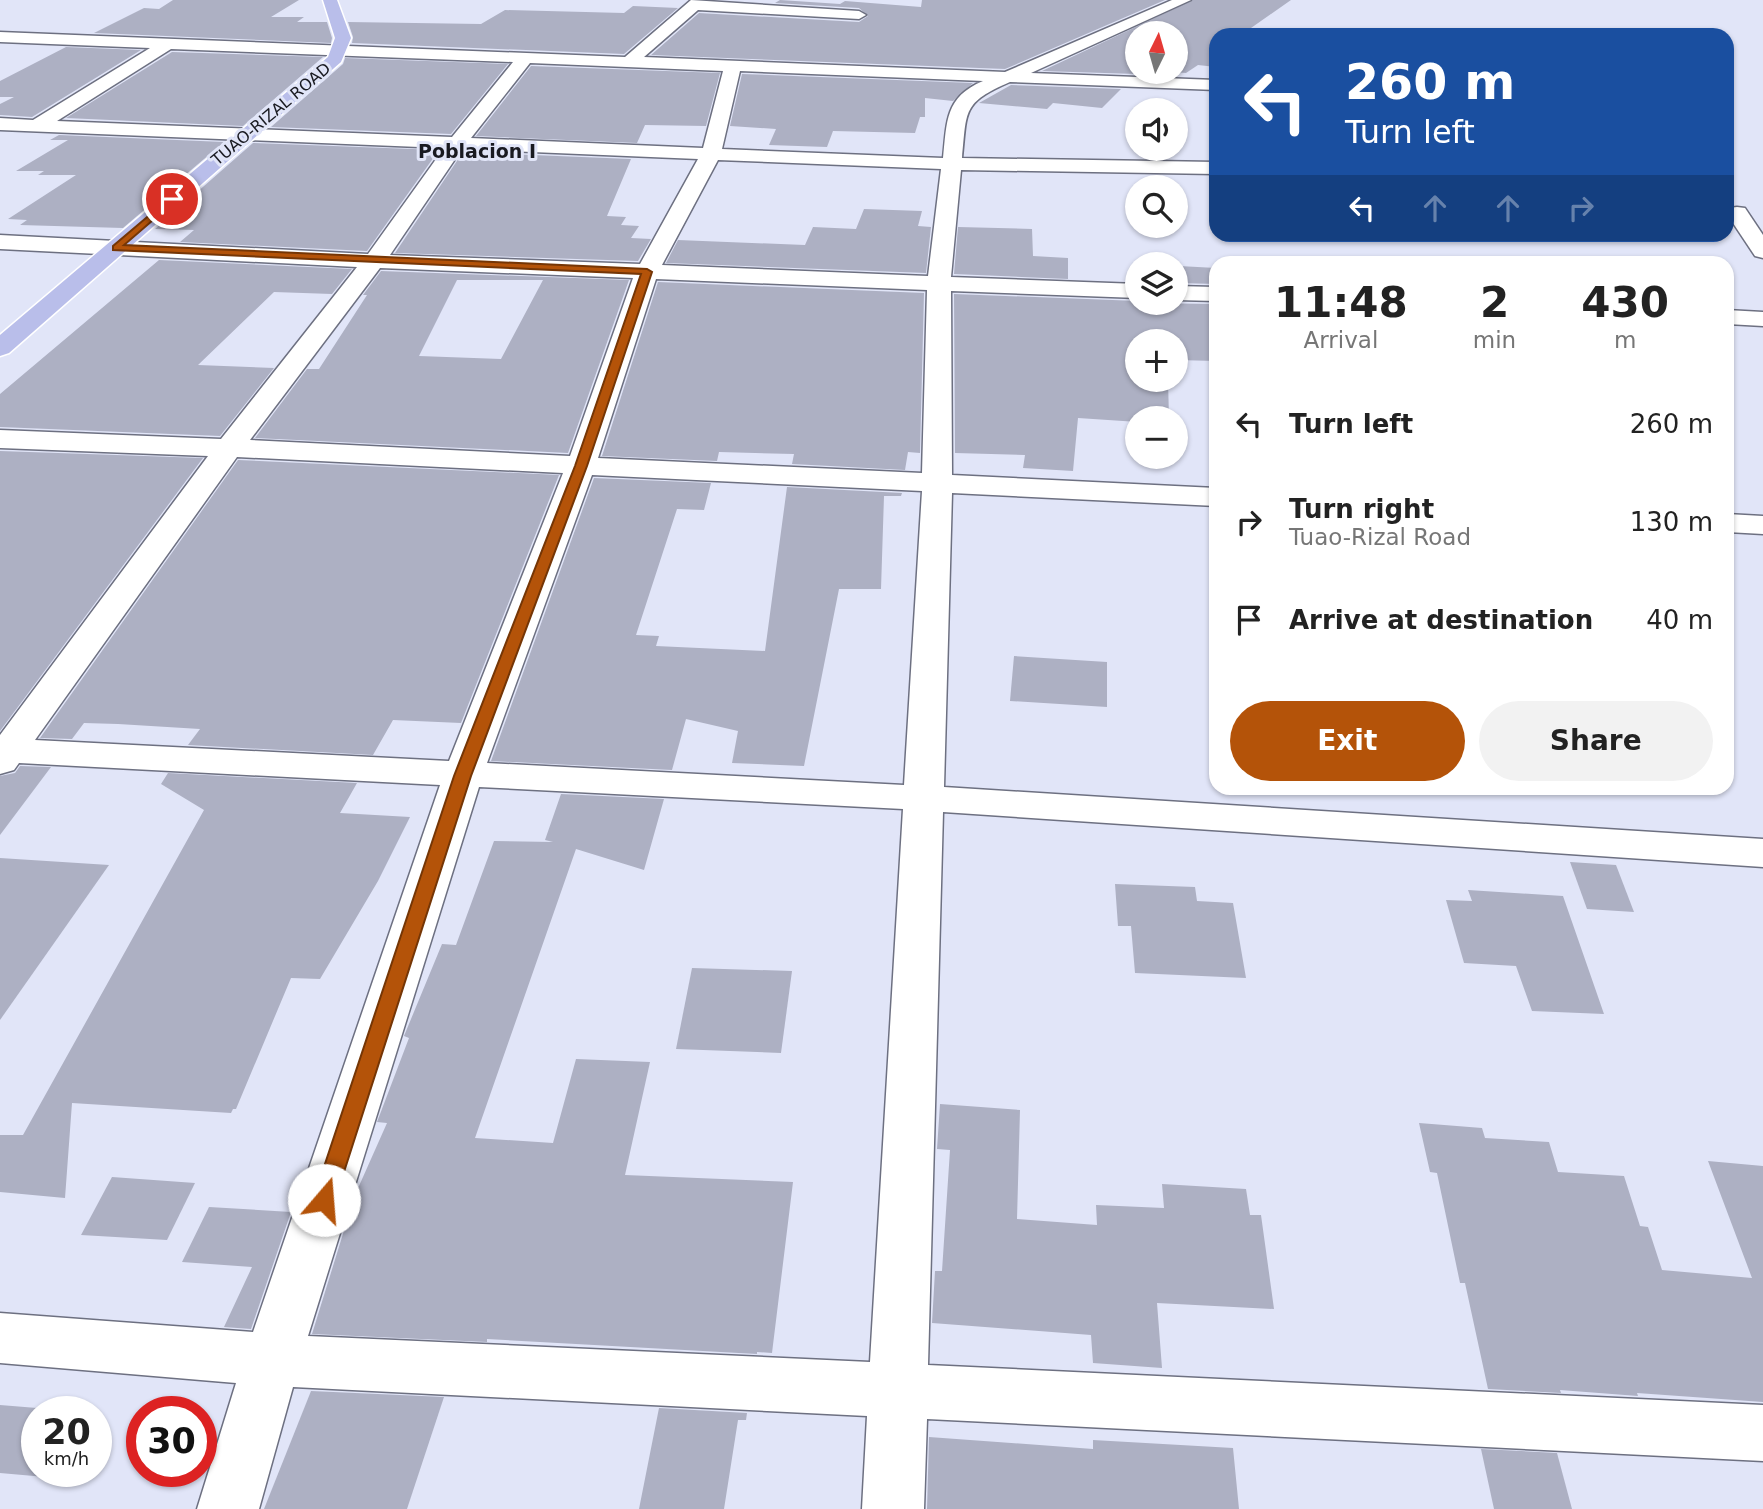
<!DOCTYPE html>
<html lang="en">
<head>
<meta charset="utf-8">
<style>
  body { margin:0; font-family:"DejaVu Sans",sans-serif; background:#f2f2f2; color:#222; height:100vh; display:flex; flex-direction:column; font-size:26px; white-space:nowrap }
  * { box-sizing:border-box; margin:0 }
  p { font-size:23px; color:#767676 }
  .icon { flex:none; width:38px; height:38px; fill:none; stroke:currentColor; stroke-width:2; stroke-linecap:round; stroke-linejoin:round }
  .map { position:relative; flex:1; overflow:hidden }
  .sheet { position:absolute; left:1209px; top:256px; width:525px; height:539px; display:flex; flex-direction:column; background:#fff; border-radius:21px; box-shadow:0 2px 5px #0004 }
  .sheet>* { flex:none }
  .top-card { position:absolute; left:1209px; top:28px; width:525px; height:214px; border-radius:21px; box-shadow:0 2px 5px #0004; background:#1a4fa0; color:#fff; overflow:hidden }
  .needle { width:46px; rotate:5deg }
  .fabs { position:absolute; left:1125px; top:21px; display:grid; gap:14px }
  .fabs a { display:grid; place-items:center; width:63px; height:63px; border-radius:50%; background:#fff; box-shadow:0 2px 5px #0004; font-size:35px }
  .speed { position:absolute; left:21px; top:1396px; display:flex; gap:14px; font-size:35px; font-weight:700; text-align:center }
  .speed>* { display:grid; place-content:center; width:91px; height:91px; border-radius:50%; background:#fff; box-shadow:0 2px 5px #0004; line-height:1 }
  .speed small { font-size:18px; font-weight:400 }
  .speed .limit { border:10px solid #d22; background:#fff; color:#111 }
  .pin { position:absolute; display:grid; place-items:center; width:60px; height:60px; color:#fff; margin:-30px; border:4px solid #fff; border-radius:50%; box-shadow:0 2px 7px #0007 }
  .me { position:absolute; width:77px; margin:-38px; rotate:18deg; stroke-linejoin:round; filter:drop-shadow(0 0 5px #0008) }
  .turn { display:flex; align-items:center; gap:24px; height:147px; padding:0 21px; font-size:32px }
  .turn .icon { width:91px; height:91px; stroke-width:2.5 }
  .turn b { display:block; font-size:49px; line-height:60px }
  .lanes { display:flex; align-items:center; height:66px; padding:0 21px; background:#0003; justify-content:center; gap:35px; direction:ltr }
  .lanes .off { opacity:.35 }
  .eta { display:flex; justify-content:space-evenly; align-items:center; height:119px; text-align:center }
  .eta b { font-size:42px; font-weight:600; line-height:49px }
  .action { display:flex; gap:14px; margin-top:auto; padding:14px 21px }
  .action a { flex:1; height:80px; border-radius:42px; background:#b45309; color:#fff; font-size:28px; font-weight:600; line-height:80px; text-align:center }
  .action a+a { background:#f2f2f2; color:#222 }
  ul { padding:0; list-style:none }
  li { display:flex; align-items:center; gap:21px; height:98px; padding:0 21px }
  li div { flex:1 }
  li b { display:block; font-size:26px }
  li em { font-style:normal }
  .map>svg:first-child { display:block }
  .building { fill:#adb0c3; fill-rule:evenodd }
  .lines { fill:none; stroke-linecap:round; stroke-linejoin:round }
  .minor-casing { stroke:#6d7081; stroke-width:3 }
  .major-casing { stroke:#fff; stroke-width:3 }
  .minor { fill:#fff; fill-rule:evenodd }
  .major { fill:#b9beea; fill-rule:evenodd }
  .route { fill:#b45309; stroke:#753606; stroke-width:2 }
  .labels { text-anchor:middle; dominant-baseline:central; stroke-width:6; stroke-linejoin:round; paint-order:stroke }
  .far-street-label { font-size:16px; fill:#191a21; stroke:#e1e5f8 }
  .far-quarter-label { font-size:19px; font-weight:bold; fill:#191a21; stroke:#e1e5f8 }
</style>
</head>
<body>
<div class="map">
<svg width="1763" height="1509" viewBox="0 0 1763 1509">
  <rect width="100%" height="100%" fill="#e1e5f8"/>
  <g class="building">
    <path d="M173,0H299L271,17H304L297,22H327L332,38L331,43L94,33L144,8L159,9Z"/>
    <path d="M780,0L840,4L845,1L921,7L922,0H1165L1005,69L651,55L699,13L859,22L868,16L859,8L775,3Z"/>
    <path d="M1193,0H1291L1241,35H1216V67L1198,65L1186,73L1174,72H1176V33H1138V72L1136,74L1042,71Z"/>
    <path d="M633,6L678,8L624,54L352,43L353,37L348,22L481,24L505,10L624,13Z"/>
    <path d="M66,47L141,50L32,117L0,115V104L14,97H0V81Z"/>
    <path d="M172,52L323,57L243,126L66,118Z"/>
    <path d="M345,58L508,64L451,134L271,127L343,64Z"/>
    <path d="M531,66L720,73L706,126L645,125L637,143L476,136Z"/>
    <path d="M742,74L973,83L953,101L925,98V117H920L915,133L833,131L827,147L769,145L776,129L730,126Z"/>
    <path d="M1011,85L1121,89L1102,108L1053,103L1047,109L979,103Z"/>
    <path d="M59,135L224,142L123,228L20,225L27,220L8,219L76,175H38L44,171H16L68,140H50Z"/>
    <path d="M253,143L439,150L367,251L180,242L194,230L155,229Z"/>
    <path d="M463,152L631,159L607,216L626,217L621,225L639,226L631,238L651,239L638,261L395,253Z"/>
    <path d="M864,209L922,211L918,226L931,227L926,273L666,263L678,240L805,245L813,227L856,229Z"/>
    <path d="M958,227L1032,229L1033,256L1068,258V279L954,274Z"/>
    <path d="M159,260L352,269L332,294L274,292L198,365L274,368L220,436L0,427V394Z"/>
    <path d="M1179,266L1216,268V284L1178,283Z"/>
    <path d="M381,271L629,280L568,453L255,438L307,369H319L367,295H363ZM457,280H543L501,359L419,356Z"/>
    <path d="M658,282L924,293L920,453L908,452L905,470L792,464L794,454L719,452L717,461L602,456Z"/>
    <path d="M954,294L1138,301V303L1216,304V361L1176,360V341H1138V380H1168L1169,418H1138V422L1078,418L1073,471L1023,468L1025,455L955,453Z"/>
    <path d="M0,451L203,458L0,731Z"/>
    <path d="M238,460L559,475L461,723L393,720L373,755L188,745L200,729L118,724L84,723L72,739L40,738Z"/>
    <path d="M594,478L711,483L704,510L677,509L636,635L659,636L656,646L765,651L787,487L902,493L901,496H884L881,589H839L804,766L732,763L738,731L686,719L672,770L491,761Z"/>
    <path d="M1014,656L1107,662V707L1010,701Z"/>
    <path d="M20,766L51,767L0,835V776L15,773Z"/>
    <path d="M168,773L357,783L340,813L410,817L378,881L320,979L291,978L236,1109H233L231,1113L72,1103L65,1198L0,1192V1135H23L204,810L161,784Z"/>
    <path d="M561,794L664,799L644,870L576,849L475,1138L553,1143L576,1059L650,1062L625,1175L793,1182L772,1353L757,1352V1354L487,1339V1342L312,1334L355,1195L387,1123L377,1122L409,1038L404,1036L442,944L456,945L494,841L553,842L545,840Z"/>
    <path d="M0,858L109,865L0,1020Z"/>
    <path d="M1570,862L1616,865L1634,912L1587,909Z"/>
    <path d="M1115,884L1195,887L1197,901L1233,903L1246,978L1135,973L1131,926H1118Z"/>
    <path d="M1468,890L1563,896L1604,1014L1532,1011L1516,966L1464,963L1446,900L1472,901Z"/>
    <path d="M692,968L792,971L781,1053L676,1049Z"/>
    <path d="M940,1104L1020,1110L1017,1219L1097,1225L1096,1205L1164,1208L1162,1184L1246,1189L1250,1215H1261L1274,1309L1157,1303L1162,1368L1093,1363L1091,1335L932,1323L935,1271H942L950,1150L937,1149Z"/>
    <path d="M1419,1123L1482,1128L1485,1138L1549,1142L1558,1172L1624,1176L1640,1226L1648,1227L1662,1270L1752,1278L1708,1161L1763,1166V1402L1637,1393L1638,1396L1560,1390L1561,1393L1488,1389L1465,1283H1460L1437,1173L1430,1172Z"/>
    <path d="M112,1177L195,1183L167,1240L81,1235Z"/>
    <path d="M209,1207L291,1212L251,1329L224,1327L252,1267L182,1262Z"/>
    <path d="M311,1391L444,1397L407,1509H264Z"/>
    <path d="M0,1405L86,1412H37V1472H71L68,1479L0,1473Z"/>
    <path d="M659,1408L747,1413L746,1420H738L724,1509H639Z"/>
    <path d="M929,1437L1093,1449V1440L1233,1448L1239,1509H927Z"/>
    <path d="M1481,1449L1557,1453L1572,1509H1494Z"/>
  </g>
  <g class="lines">
    <g class="minor-casing">
      <g id="minor">
        <path d="M691,0L859,11L866,15L859,19L698,10L644,57L1005,72L1172,0H1191L1031,73L1216,80V90L1010,82C962,103 967,110 962,158L1216,162V174L961,170L951,277L1138,284V298L951,291L952,475L1216,488V506L952,493L944,787L1763,839V867L943,812L928,1365L1763,1405V1461L927,1419L924,1509H862L867,1416L293,1387L259,1509H197L236,1383L0,1363V1313L253,1332L440,785L19,763L14,770L0,774V735L208,456L0,448V430L221,439L357,267L0,249V235L368,254L444,148L0,130V118L33,120L150,48L0,42V32L625,57ZM171,49L513,62L452,137L57,121ZM530,63L723,71L703,148L471,138ZM740,71L983,81C945,97 947,121 943,158L722,149ZM462,149L698,159L640,264L390,255ZM718,160L941,169L928,276L662,265ZM380,268L633,278L570,456L250,440ZM656,279L927,290L922,473L598,458ZM237,457L563,473L449,761L35,740ZM592,475L922,491L904,785L487,763ZM479,787L903,809L870,1362L308,1336Z"/>
        <path d="M1737,207L1745,208L1763,235V258L1755,256L1727,214L1729,208Z"/>
        <path d="M1176,286L1216,287V301L1176,300Z"/>
        <path d="M1727,310L1763,312V326L1727,324Z"/>
        <path d="M1727,514L1763,516V534L1727,532Z"/>
      </g>
    </g>
    <g class="major-casing">
      <path id="major" d="M323,0H337L351,38L341,62L9,353L0,356V335L328,57L335,38Z"/>
    </g>
    <use href="#minor" class="minor"/>
    <use href="#major" class="major"/>
  </g>
  <path class="route" d="M172,196L175,201L124,245L647,269L652,272L587,466L471,776L335,1200L332,1207L324,1209L316,1207L313,1200L454,776L575,466L641,274L113,250V246Z"/>
  <g class="labels">
    <g class="far-street-label">
      <text transform="translate(271 114) rotate(-40)">TUAO-RIZAL ROAD</text>
    </g>
    <g class="far-quarter-label">
      <text x="477" y="151">Poblacion I</text>
    </g>
  </g>
</svg>
<div class="fabs">
<a><svg class="needle" viewBox="-14 -14 28 28"><path d="M0-13l5 13h-10z" fill="#e53935"/><path d="M0 13l5-13h-10z" fill="#767676"/></svg></a>
<a><svg class="icon" aria-label="sound" viewBox="0 0 24 24"><path d="M4 9h4l5-4v14l-5-4H4zM17 9q2 3 0 6"/></svg></a>
<a><svg class="icon" aria-label="search" viewBox="0 0 24 24"><circle cx="10" cy="10" r="6"/><path d="M15 15l6 6"/></svg></a>
<a><svg class="icon" aria-label="layers" viewBox="0 0 24 24"><path d="M12 4l9 5-9 5-9-5zM3 14l9 5 9-5"/></svg></a>
<a>+</a>
<a>−</a>
</div>
<div class="speed"><div>20<small>km/h</small></div><div class="limit">30</div></div>
<div class="pin" style="left:172px;top:199px;background:#d93025"><svg class="icon" aria-label="arrive" viewBox="0 0 24 24"><path d="M6 21V4h12l-3 4 3 4H6"/></svg></div>
<svg class="me" style="left:324px;top:1200px" viewBox="-20 -20 40 40"><circle r="19" fill="#fff"/><path d="M0-13L10 11 0 6-10 11z" fill="#b45309"/></svg>
<div class="top-card">
<div class="turn"><svg class="icon" aria-label="left" viewBox="0 0 24 24"><path d="M17 20v-9H6M10 6l-5 5 5 5"/></svg><div><b>260 m</b>Turn left</div></div>
<div class="lanes"><svg class="icon" aria-label="left" viewBox="0 0 24 24"><path d="M17 20v-9H6M10 6l-5 5 5 5"/></svg><svg class="icon off" aria-label="ahead" viewBox="0 0 24 24"><path d="M12 20V5M6 11l6-6 6 6"/></svg><svg class="icon off" aria-label="ahead" viewBox="0 0 24 24"><path d="M12 20V5M6 11l6-6 6 6"/></svg><svg class="icon off" aria-label="right" viewBox="0 0 24 24"><path d="M7 20v-9h11M14 6l5 5-5 5"/></svg></div>
</div>
<section class="sheet">
<div class="eta">
<div><b>11:48</b><p>Arrival</p></div>
<div><b>2</b><p>min</p></div>
<div><b>430</b><p>m</p></div>
</div>
<ul>
<li><svg class="icon" aria-label="left" viewBox="0 0 24 24"><path d="M17 20v-9H6M10 6l-5 5 5 5"/></svg><div><b>Turn left</b></div><em>260 m</em></li>
<li><svg class="icon" aria-label="right" viewBox="0 0 24 24"><path d="M7 20v-9h11M14 6l5 5-5 5"/></svg><div><b>Turn right</b><p>Tuao-Rizal Road</p></div><em>130 m</em></li>
<li><svg class="icon" aria-label="arrive" viewBox="0 0 24 24"><path d="M6 21V4h12l-3 4 3 4H6"/></svg><div><b>Arrive at destination</b></div><em>40 m</em></li>
</ul>
<div class="action"><a>Exit</a><a>Share</a></div>
</section>
</div>
</body>
</html>
